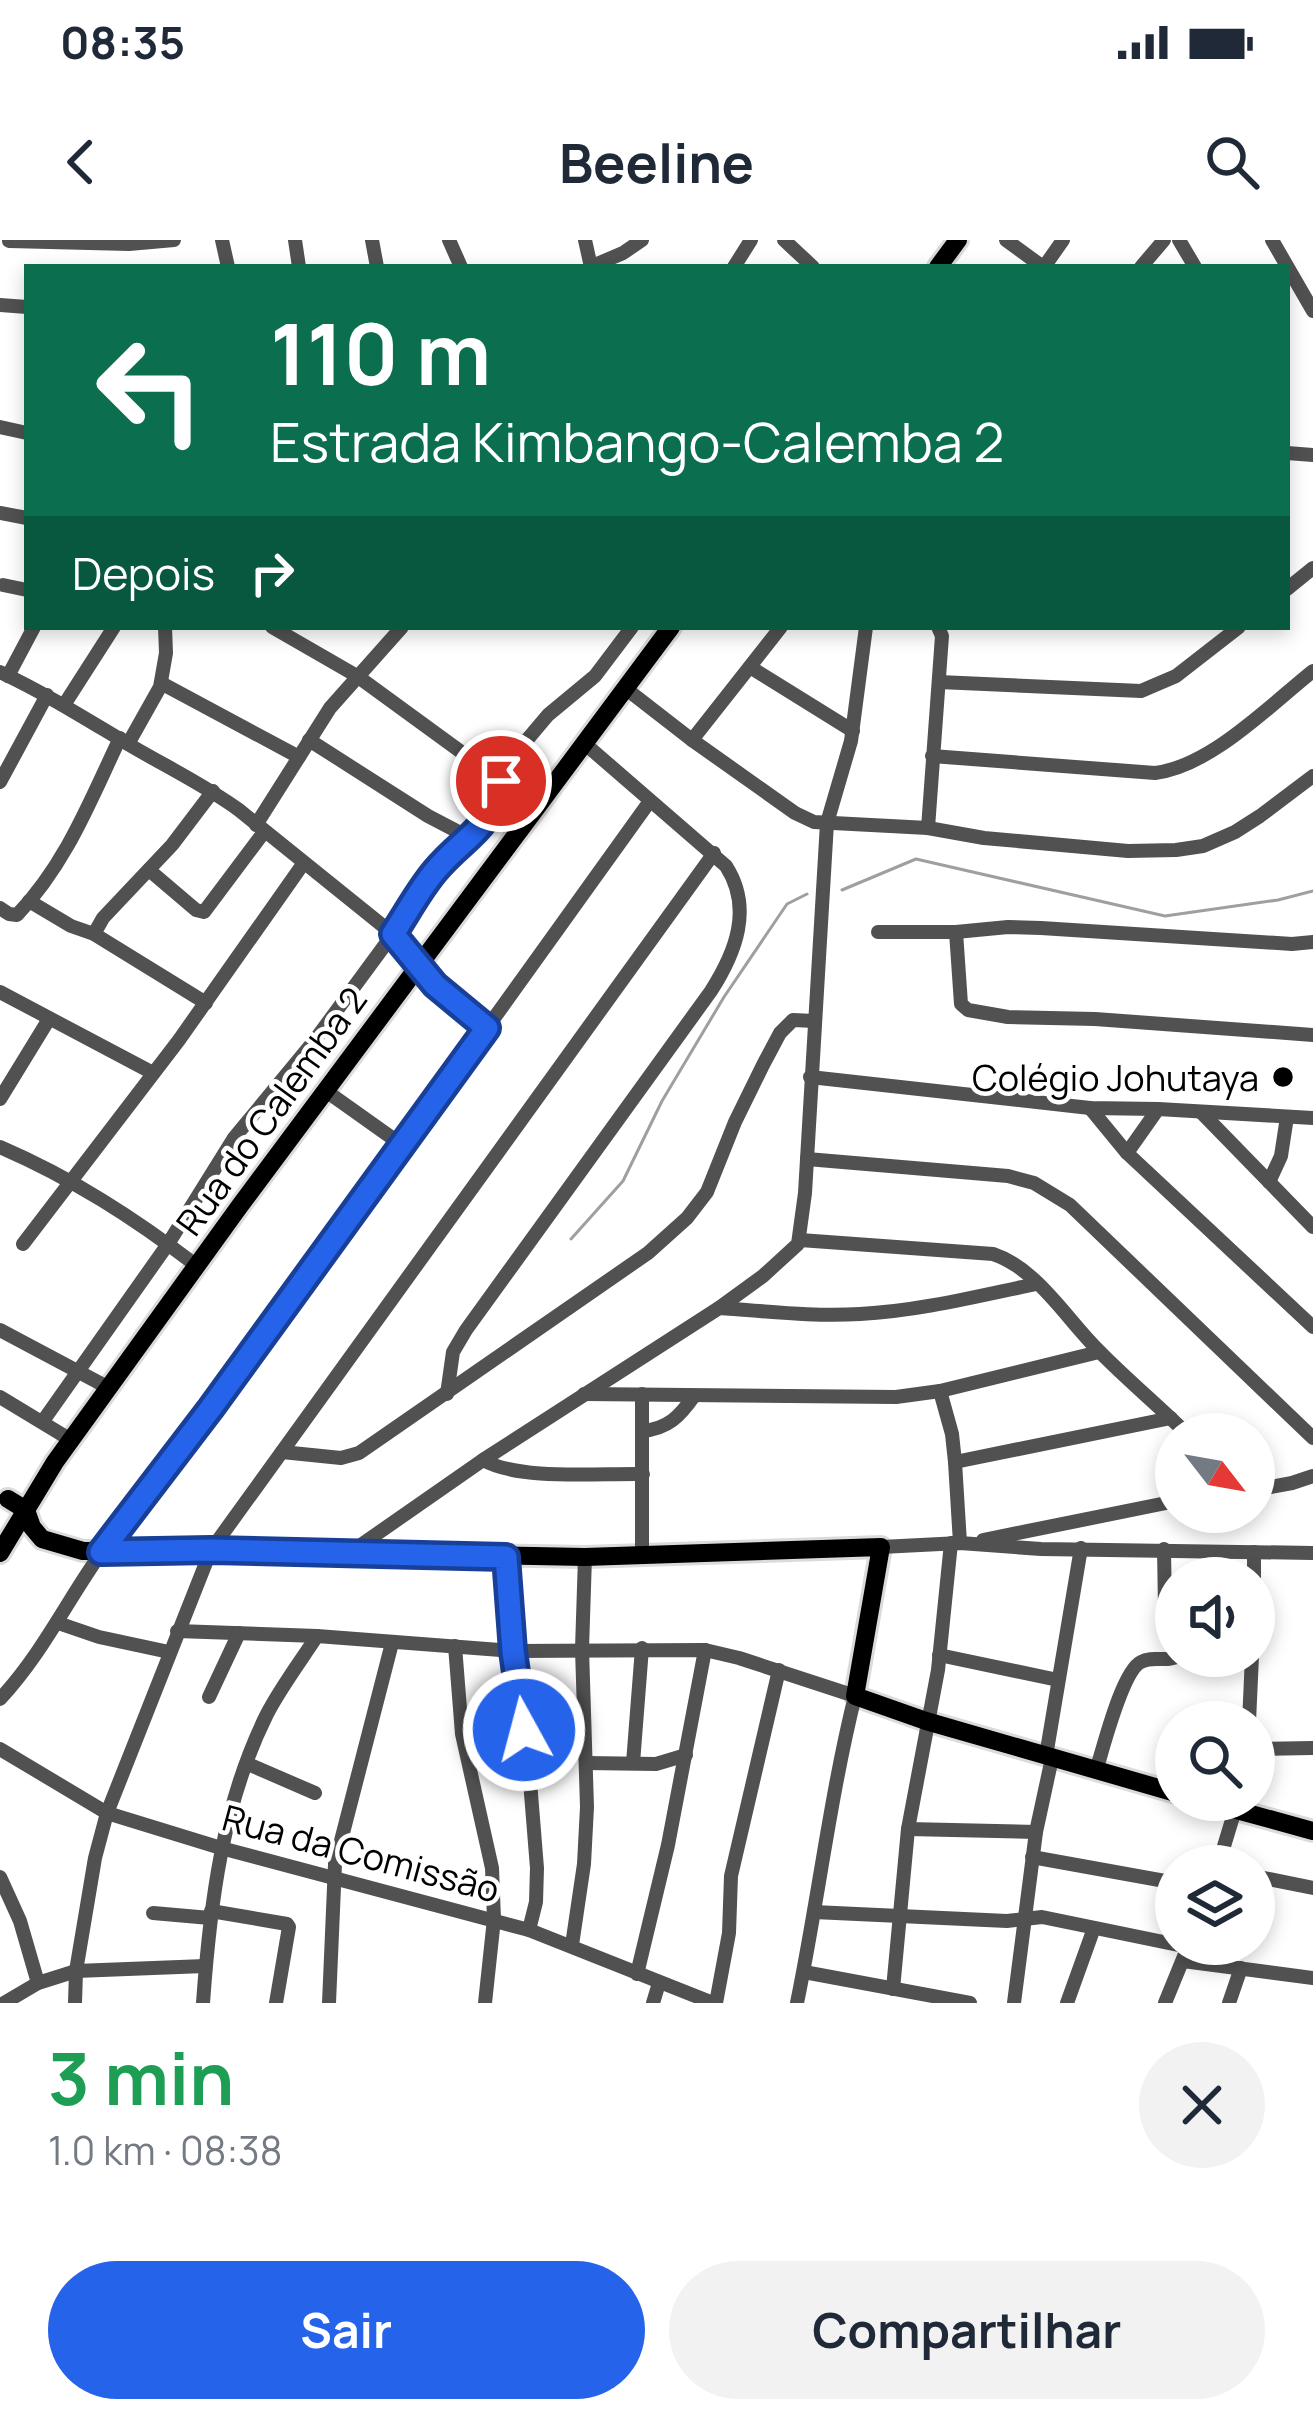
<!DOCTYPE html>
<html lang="pt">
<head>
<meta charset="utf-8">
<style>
  body { margin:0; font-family:Manrope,sans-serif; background:#f2f2f3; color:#1f2937; height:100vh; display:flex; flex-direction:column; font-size:45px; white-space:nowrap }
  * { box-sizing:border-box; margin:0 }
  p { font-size:39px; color:#747a83 }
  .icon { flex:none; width:66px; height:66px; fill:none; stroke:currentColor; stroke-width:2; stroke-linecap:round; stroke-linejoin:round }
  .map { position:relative; height:1763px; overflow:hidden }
  .sheet { display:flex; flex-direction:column; background:#fff; flex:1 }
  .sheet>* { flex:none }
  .top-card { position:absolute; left:24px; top:24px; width:1266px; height:366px; border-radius:0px; box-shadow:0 6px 18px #0003; background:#0b6e4f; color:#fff; overflow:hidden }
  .needle { width:78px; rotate:121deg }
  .fabs { position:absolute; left:1155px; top:1173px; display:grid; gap:24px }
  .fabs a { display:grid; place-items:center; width:120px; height:120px; border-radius:50%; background:#fff; box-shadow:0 6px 18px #0003; font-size:60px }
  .pin { position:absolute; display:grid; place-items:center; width:102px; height:102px; color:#fff; margin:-51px; border:6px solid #fff; border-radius:50%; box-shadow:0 3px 12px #0007 }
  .me { position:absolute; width:132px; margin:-66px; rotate:353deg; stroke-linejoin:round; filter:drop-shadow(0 0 9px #0008) }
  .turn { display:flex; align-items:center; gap:42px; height:252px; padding:0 48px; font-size:54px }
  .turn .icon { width:156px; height:156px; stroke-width:2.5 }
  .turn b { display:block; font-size:84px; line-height:102px }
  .then { display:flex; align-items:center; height:114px; padding:0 48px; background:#0003; gap:24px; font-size:45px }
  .round { display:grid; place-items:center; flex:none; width:126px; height:126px; border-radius:63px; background:#f2f2f3 }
  .head { display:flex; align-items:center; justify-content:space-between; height:204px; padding:0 48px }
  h1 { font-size:72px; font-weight:700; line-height:90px; color:#1e9e55 }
  .cta { display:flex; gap:24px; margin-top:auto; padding:24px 48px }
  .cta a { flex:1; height:138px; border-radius:72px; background:#2563eb; color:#fff; font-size:48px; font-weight:700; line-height:138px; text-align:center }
  .cta a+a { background:#f2f2f3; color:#1f2937 }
  .status { display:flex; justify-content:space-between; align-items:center; height:84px; padding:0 60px; background:#fff; direction:ltr }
  .status svg { height:33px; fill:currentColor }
  header { display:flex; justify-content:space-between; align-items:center; height:156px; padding:0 48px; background:#fff; font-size:54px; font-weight:700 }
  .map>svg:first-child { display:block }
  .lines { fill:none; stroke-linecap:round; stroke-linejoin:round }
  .stream { stroke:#9f9f9f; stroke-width:3 }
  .major-casing { stroke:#dbdbdb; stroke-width:24 }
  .minor { stroke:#515151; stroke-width:14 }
  .major { stroke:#000; stroke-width:18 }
  .route-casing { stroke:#184099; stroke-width:30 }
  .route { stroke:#2563eb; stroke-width:21 }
  .poi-dot { fill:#000; stroke:#fff; stroke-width:4.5 }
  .labels { text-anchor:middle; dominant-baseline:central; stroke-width:9; stroke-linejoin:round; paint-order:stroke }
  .poi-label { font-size:36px; fill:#000; stroke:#fff; text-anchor:end }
  .street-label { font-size:36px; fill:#000; stroke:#fff }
</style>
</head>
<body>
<div class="status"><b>08:35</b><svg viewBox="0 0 49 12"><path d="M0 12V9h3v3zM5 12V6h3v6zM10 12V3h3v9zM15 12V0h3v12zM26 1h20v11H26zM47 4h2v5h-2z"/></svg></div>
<header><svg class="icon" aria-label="back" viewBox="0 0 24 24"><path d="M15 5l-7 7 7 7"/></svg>Beeline<svg class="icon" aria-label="search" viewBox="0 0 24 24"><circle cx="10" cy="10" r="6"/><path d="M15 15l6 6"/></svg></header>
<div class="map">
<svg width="1313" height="1763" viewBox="0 0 1313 1763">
  <rect width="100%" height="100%" fill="#fff"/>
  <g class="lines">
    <g class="stream">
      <path d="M842,650L916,619L1165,676L1278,660L1313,651"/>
      <path d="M571,999L623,941L662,861L724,757L787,664L807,654"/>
    </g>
    <g class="major-casing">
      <g id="major">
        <path d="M938,27L958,0"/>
        <path d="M8,1259L26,1270L32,1287L42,1299L83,1311L211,1310L585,1317L881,1307L855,1456L926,1481L1176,1553"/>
        <path d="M0,1313L55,1222L239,967L671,387"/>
        <path d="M1200,1560L1313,1591"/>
      </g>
    </g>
    <g class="minor">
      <path d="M222,0L228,27"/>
      <path d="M295,0L299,27"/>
      <path d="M372,0L377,27"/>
      <path d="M449,0L461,27"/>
      <path d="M585,0L591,27"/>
      <path d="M784,0L813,27"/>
      <path d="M1006,0L1043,27"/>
      <path d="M1179,0L1195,27"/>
      <path d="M1272,0L1313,71"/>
      <path d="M9,1L129,4L174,0"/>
      <path d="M590,27L623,13L642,0"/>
      <path d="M734,27L751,0"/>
      <path d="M1044,27L1063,0"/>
      <path d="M1141,27L1164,0"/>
      <path d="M0,65L27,67"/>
      <path d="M0,187L27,193"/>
      <path d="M1287,213L1313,215"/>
      <path d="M0,273L27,278"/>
      <path d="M3,345L27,350"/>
      <path d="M1287,349L1313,328"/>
      <path d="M272,387L357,436L501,541"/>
      <path d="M750,427L853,491"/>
      <path d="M0,432C47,454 89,481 133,507C169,528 206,546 239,570L393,694L435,745L487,788"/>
      <path d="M8,436L34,387"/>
      <path d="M939,442L1141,451L1176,436L1239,387"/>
      <path d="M161,443L299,517"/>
      <path d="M625,448L692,500L795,573L814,582L928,588L984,598L1128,611L1176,610L1203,606L1235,592L1260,576L1313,536"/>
      <path d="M64,465L114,387"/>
      <path d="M309,500L428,576L470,598"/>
      <path d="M692,500L781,387"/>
      <path d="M128,504L160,447L166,413L165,387"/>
      <path d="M932,516L1155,533C1211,526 1269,466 1313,431"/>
      <path d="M0,542L47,455"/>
      <path d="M256,585L330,468L402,387"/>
      <path d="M928,588L942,396L938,387"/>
      <path d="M149,630L196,670L204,672L264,592"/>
      <path d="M29,661L71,686L94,694"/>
      <path d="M0,668L9,674L17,675C66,624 90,561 120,498"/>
      <path d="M878,692H956L961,764L968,770L1008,777L1095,779L1313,795"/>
      <path d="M956,692L1008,687L1041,688L1292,704L1313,702"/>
      <path d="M0,752L153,833"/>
      <path d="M206,763L94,694L103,678L172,605L213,551"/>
      <path d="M810,837L1090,868L1158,869L1313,878"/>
      <path d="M326,851L402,905"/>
      <path d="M0,859L49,779"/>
      <path d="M1090,868L1127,913L1313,1087"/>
      <path d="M1201,872L1313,987"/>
      <path d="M0,907C72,938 134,978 197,1026"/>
      <path d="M1127,913L1158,869"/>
      <path d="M807,919L1008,936L1034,943L1070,965L1313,1198"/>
      <path d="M1269,942L1281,916L1287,877"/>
      <path d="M800,1000L993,1014C1036,1028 1066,1078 1097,1109C1126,1139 1158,1165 1187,1194"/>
      <path d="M23,1004L179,800L303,624"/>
      <path d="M719,1068C766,1071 813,1077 860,1074C919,1071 978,1056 1036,1044"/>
      <path d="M0,1090L109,1148"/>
      <path d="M940,1151L952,1194L955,1222L960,1303"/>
      <path d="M447,1154L453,1112L466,1090L711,751C736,712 753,668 726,626L584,503"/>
      <path d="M584,1154L896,1157L940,1151L1099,1112"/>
      <path d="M0,1157L71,1200"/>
      <path d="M43,1181L168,1004L234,898L315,800L393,694L432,634L487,579L496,563L501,541L510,520L548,475L595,436L632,387"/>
      <path d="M642,1191C668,1189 680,1176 694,1156"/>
      <path d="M282,1212L341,1218L359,1213L648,1013L687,978L707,952L735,882L763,825L780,793L793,780L814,781"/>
      <path d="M483,1220C520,1241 599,1233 643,1234"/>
      <path d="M955,1222L1171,1178"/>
      <path d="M1254,1250L1292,1243L1313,1236"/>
      <path d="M983,1300L1176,1261"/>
      <path d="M881,1307L960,1303L1041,1309L1313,1313"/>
      <path d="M1164,1309L1165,1368L1176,1403"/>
      <path d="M348,1314L483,1220L719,1068L763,1036L798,1004L805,953L827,583L851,501L866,387"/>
      <path d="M642,1315V1154"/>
      <path d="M506,1317L513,1411L529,1529L537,1628L536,1662L529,1690"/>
      <path d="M1254,1338V1312"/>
      <path d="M58,1383L99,1397L169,1412"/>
      <path d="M177,1391L317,1396L513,1411L705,1410L739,1418L855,1456C830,1557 818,1661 797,1763"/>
      <path d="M455,1406L462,1494L492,1628L494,1679L485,1763"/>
      <path d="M939,1415L1058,1440"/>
      <path d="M209,1457L239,1393"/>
      <path d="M0,1459C46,1410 73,1348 114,1295C298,1054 473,807 650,561"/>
      <path d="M1249,1482L1252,1416"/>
      <path d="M0,1509L107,1573L221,1608L529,1690L713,1763"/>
      <path d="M1254,1509L1313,1508"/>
      <path d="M1046,1516L1081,1308"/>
      <path d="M586,1523L656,1524L686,1515"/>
      <path d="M633,1523L642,1408"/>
      <path d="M248,1524L315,1553"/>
      <path d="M1096,1531C1103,1509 1122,1431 1141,1422C1153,1415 1167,1423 1179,1416"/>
      <path d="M908,1589L1036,1592"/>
      <path d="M1032,1617L1176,1643"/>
      <path d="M1218,1626L1238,1560"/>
      <path d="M1254,1636L1313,1648"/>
      <path d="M0,1637L20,1681L38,1743"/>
      <path d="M211,1671L287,1684L289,1687L276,1763"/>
      <path d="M814,1672L1007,1681L1042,1677L1188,1707"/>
      <path d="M153,1673L210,1678"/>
      <path d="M572,1705L584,1624L587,1567L582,1409L585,1317"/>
      <path d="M1183,1721L1313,1738"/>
      <path d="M804,1732L970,1763"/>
      <path d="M637,1734L668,1605L705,1410"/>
      <path d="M893,1749L908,1589L938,1430L951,1303"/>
      <path d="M4,1763L38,1743L76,1731L205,1726"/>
      <path d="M75,1763L76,1731L95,1618L107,1573L211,1310L714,613"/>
      <path d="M203,1763C210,1665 222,1564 267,1474C281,1447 300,1422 317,1396"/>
      <path d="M329,1763L335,1624L392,1403"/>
      <path d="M653,1763L659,1743"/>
      <path d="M716,1763L729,1693L731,1636L779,1430"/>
      <path d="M1014,1763L1036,1592L1052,1518"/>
      <path d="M1067,1763L1094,1688"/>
      <path d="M1165,1763L1185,1714"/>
      <path d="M1229,1763L1241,1728"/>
    </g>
    <use href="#major" class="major"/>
  </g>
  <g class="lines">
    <g class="route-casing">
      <path id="route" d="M501,541C489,593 465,595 435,631C419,650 407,673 393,694L435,745L487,788L211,1168L101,1312L211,1310L506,1317L513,1411L524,1490"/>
    </g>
    <use href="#route" class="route"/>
  </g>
  <circle class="poi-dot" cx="1283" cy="837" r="12"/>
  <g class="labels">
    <g class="poi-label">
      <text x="1259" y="837">Colégio Johutaya</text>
    </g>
    <g class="street-label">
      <text transform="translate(271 871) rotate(-54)">Rua do Calemba 2</text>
      <text transform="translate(361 1613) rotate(15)">Rua da Comissão</text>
    </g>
  </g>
</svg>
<div class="fabs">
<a><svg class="needle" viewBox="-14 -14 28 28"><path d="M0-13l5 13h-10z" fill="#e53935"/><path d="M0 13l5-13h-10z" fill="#747a83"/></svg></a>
<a><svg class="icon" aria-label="sound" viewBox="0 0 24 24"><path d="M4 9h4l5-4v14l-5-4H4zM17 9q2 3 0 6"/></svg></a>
<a><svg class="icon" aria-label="search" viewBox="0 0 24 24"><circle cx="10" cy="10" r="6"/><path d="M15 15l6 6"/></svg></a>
<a><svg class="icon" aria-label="layers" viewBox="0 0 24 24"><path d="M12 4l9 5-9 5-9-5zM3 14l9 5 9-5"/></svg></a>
</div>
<div class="pin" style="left:501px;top:541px;background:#d93025"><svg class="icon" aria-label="arrive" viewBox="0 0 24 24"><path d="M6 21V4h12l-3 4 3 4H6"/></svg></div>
<svg class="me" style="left:524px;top:1490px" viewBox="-20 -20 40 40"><circle r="17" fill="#2563eb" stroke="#fff" stroke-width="3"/><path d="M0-11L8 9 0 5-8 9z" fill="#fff"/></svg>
<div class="top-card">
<div class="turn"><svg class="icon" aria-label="left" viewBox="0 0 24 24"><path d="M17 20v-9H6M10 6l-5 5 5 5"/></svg><div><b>110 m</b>Estrada Kimbango-Calemba 2</div></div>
<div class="then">Depois<svg class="icon" aria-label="right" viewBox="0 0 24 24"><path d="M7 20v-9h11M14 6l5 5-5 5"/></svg></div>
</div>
</div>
<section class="sheet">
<div class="head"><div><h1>3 min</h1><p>1.0 km · 08:38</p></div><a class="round"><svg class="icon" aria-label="close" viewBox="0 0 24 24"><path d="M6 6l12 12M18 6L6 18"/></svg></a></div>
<div class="cta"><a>Sair</a><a>Compartilhar</a></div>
</section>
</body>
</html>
